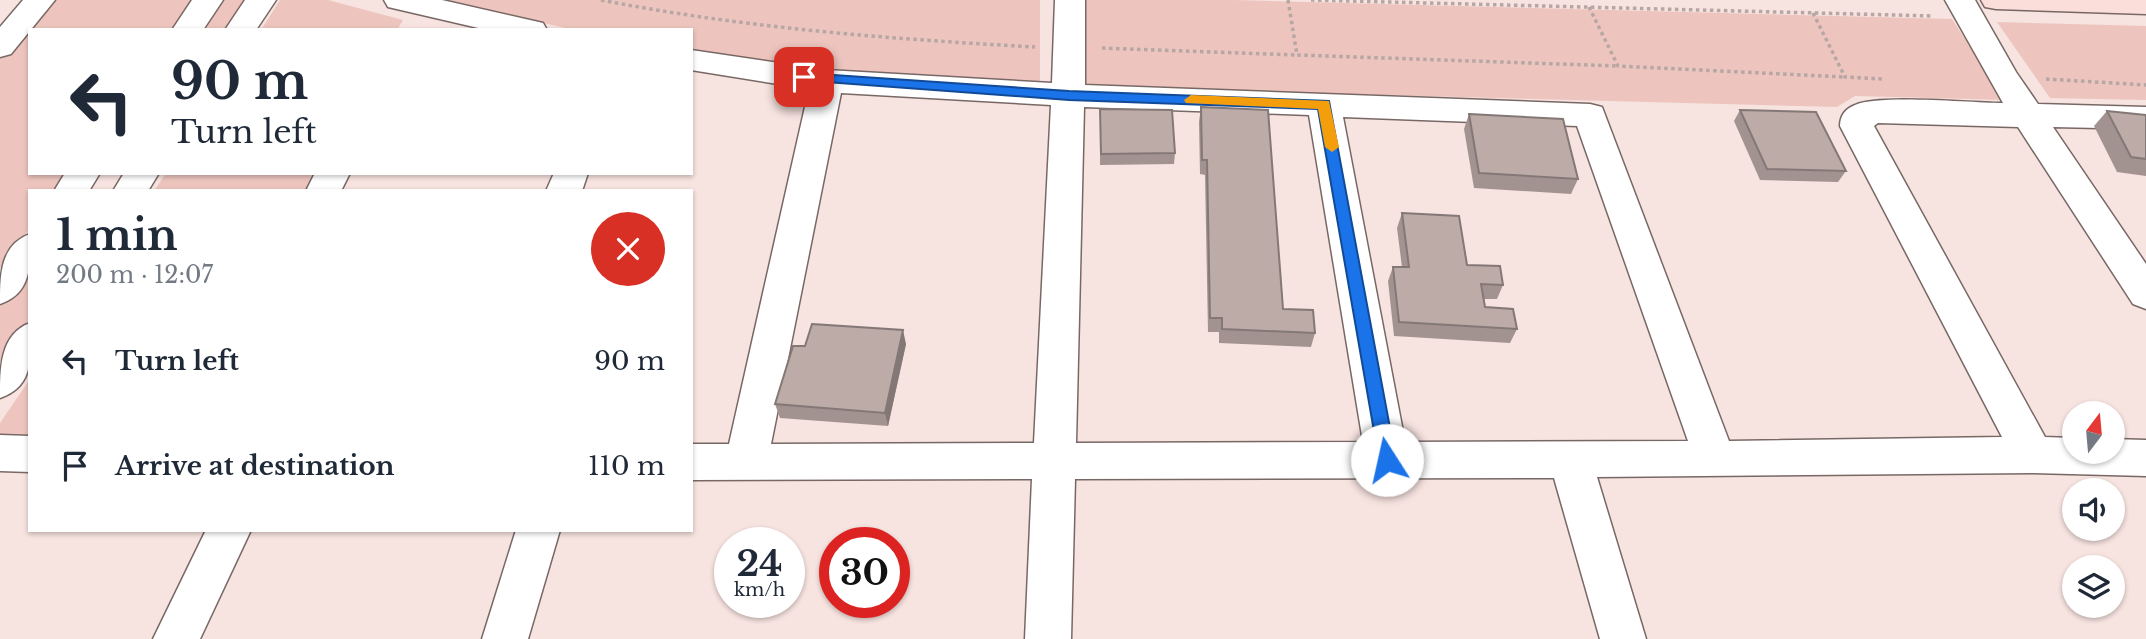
<!DOCTYPE html>
<html lang="en">
<head>
<meta charset="utf-8">
<style>
  body { margin:0; font-family:"Libre Baskerville",serif; background:#f2f2f3; color:#1f2937; height:100vh; display:flex; flex-direction:column; font-size:26px; white-space:nowrap }
  * { box-sizing:border-box; margin:0 }
  p { font-size:23px; color:#747a83 }
  .icon { flex:none; width:38px; height:38px; fill:none; stroke:currentColor; stroke-width:2; stroke-linecap:round; stroke-linejoin:round }
  .map { position:relative; flex:1; overflow:hidden }
  .drawer { position:absolute; left:28px; top:189px; width:665px; height:343px; display:flex; flex-direction:column; background:#fff; border-radius:0px; box-shadow:0 2px 5px #0004 }
  .drawer>* { flex:none }
  .top-card { position:absolute; left:28px; top:28px; width:665px; height:147px; border-radius:0px; box-shadow:0 2px 5px #0004; background:#fff; color:#1f2937; overflow:hidden }
  .needle { width:46px; rotate:16deg }
  .tools { position:absolute; left:2062px; top:401px; display:grid; gap:14px }
  .tools a { display:grid; place-items:center; width:63px; height:63px; border-radius:50%; background:#fff; box-shadow:0 2px 5px #0004; font-size:35px }
  .speed { position:absolute; left:714px; top:527px; display:flex; gap:14px; font-size:35px; font-weight:700; text-align:center }
  .speed>* { display:grid; place-content:center; width:91px; height:91px; border-radius:50%; background:#fff; box-shadow:0 2px 5px #0004; line-height:1 }
  .speed small { font-size:18px; font-weight:400 }
  .speed .limit { border:10px solid #d22; background:#fff; color:#111 }
  .pin { position:absolute; display:grid; place-items:center; width:60px; height:60px; color:#fff; margin:-30px; border-radius:14px; box-shadow:0 4px 10px #0006 }
  .me { position:absolute; width:77px; margin:-38px; rotate:350deg; stroke-linejoin:round; filter:drop-shadow(0 0 5px #0008) }
  .turn { display:flex; align-items:center; gap:24px; height:147px; padding:0 28px; font-size:32px }
  .turn .icon { width:91px; height:91px; stroke-width:2.5 }
  .turn b { display:block; font-size:49px; line-height:60px }
  .round { display:grid; place-items:center; flex:none; width:74px; height:74px; border-radius:37px; background:#f2f2f3 }
  .head { display:flex; align-items:center; justify-content:space-between; height:119px; padding:0 28px }
  h1 { font-size:42px; font-weight:700; line-height:52px }
  ul { padding:0; list-style:none }
  li { display:flex; align-items:center; gap:21px; height:105px; padding:0 28px }
  li div { flex:1 }
  li b { display:block; font-size:26px }
  li em { font-style:normal }
  .map>svg:first-child { display:block }
  .green { fill:#edc5be }
  .lines { fill:none; stroke-linecap:round; stroke-linejoin:round }
  .minor-casing { stroke:#786865; stroke-width:3 }
  .secondary-casing { stroke:#786865; stroke-width:3 }
  .path { stroke:#b6a6a4; stroke-width:3.5; stroke-dasharray:3.5 3.5; stroke-linecap:butt }
  .minor { fill:#fff; fill-rule:evenodd }
  .secondary { fill:#fbdeda; fill-rule:evenodd }
  .wall { fill:#a39390 }
  .shaded-wall { fill:#847876 }
  .building { fill:#bdaba8; stroke:#847876; stroke-width:2 }
  .route { fill:#1a73e8; stroke:#114b97; stroke-width:2 }
  .slow { fill:#f59e0b }
</style>
</head>
<body>
<div class="map">
<svg width="2146" height="639" viewBox="0 0 2146 639">
  <rect width="100%" height="100%" fill="#f7e3e0"/>
  <g class="green">
    <path d="M50,0H195L174,30H30V173H69L56,191H30V228L0,268V59Z"/>
    <path d="M215,0H245L225,30H194Z"/>
    <path d="M280,0H328L403,20L397,30H261Z"/>
    <path d="M444,0H1040V87L854,75L691,51V30H574Z"/>
    <path d="M1084,0H1233L1952,19L2005,100L1855,96L1837,107L1079,87Z"/>
    <path d="M1997,22L2146,26V100L2050,98Z"/>
    <path d="M166,173H318L309,191H154Z"/>
    <path d="M30,264V318L0,362V307Z"/>
    <path d="M30,379V438H0V423Z"/>
  </g>
  <g class="lines">
    <g class="minor-casing">
      <g id="minor">
        <path d="M23,0H55L11,54L0,57V27Z"/>
        <path d="M192,0H223L203,30H172Z"/>
        <path d="M245,0H276L256,30H225Z"/>
        <path d="M384,0H442L543,23L547,30H487L388,7Z"/>
        <path d="M1055,0H1085V85L1590,104L1602,107L1729,441L2002,437L1840,126C1840,116 1845,109 1855,105C1879,94 1972,103 2003,103L1945,0H1975L2016,72L2038,104L2146,107V129L2053,127L2146,264V309L2133,304L2018,127L1878,123L1874,126L2045,437L2074,438V452H2112V439L2146,440V476L2033,473L1597,477L1646,639H1600L1554,478L1075,479L1071,639H1025L1032,479L691,480V444H729L809,89L691,70V50L827,70L1052,83ZM841,93L1051,105L1034,443L771,444ZM1084,107L1309,115L1363,442L1076,443ZM1343,117L1577,126L1688,441L1405,442Z"/>
        <path d="M65,173H100L89,191H54Z"/>
        <path d="M124,173H159L148,191H113Z"/>
        <path d="M315,173H350L341,191H306Z"/>
        <path d="M554,173H588L582,191H546Z"/>
        <path d="M30,234C30,263 33,293 0,304C0,275 0,245 30,234Z"/>
        <path d="M30,323C30,354 36,386 0,398C0,368 0,334 30,323Z"/>
        <path d="M0,435L30,436V472L0,471Z"/>
        <path d="M206,530H251L200,639H153Z"/>
        <path d="M516,530H560L528,639H482Z"/>
      </g>
    </g>
    <g class="secondary-casing">
      <path id="secondary" d="M1981,0H2146V14L1996,9L1985,7Z"/>
    </g>
    <g class="path">
      <path d="M601,0C745,28 889,39 1035,47"/>
      <path d="M1288,0L1297,55L1618,66"/>
      <path d="M1311,0L1933,16"/>
      <path d="M1589,7L1618,66L1844,77"/>
      <path d="M1813,13L1845,77L1883,79"/>
      <path d="M1102,48L1297,55"/>
      <path d="M2046,79L2146,85"/>
    </g>
    <use href="#minor" class="minor"/>
    <use href="#secondary" class="secondary"/>
  </g>
  <g class="wall">
    <path d="M1201,107L1283,309L1315,333L1311,347L1219,343V332H1208L1205,175L1200,174L1199,122Z"/>
    <path d="M1100,109L1175,153L1174,164L1100,165Z"/>
    <path d="M1740,110L1846,171L1838,182L1760,180L1734,121Z"/>
    <path d="M2107,111L2146,115V176L2117,172L2094,126Z"/>
    <path d="M1469,114L1578,179L1571,194L1474,188L1464,129Z"/>
    <path d="M1402,213L1467,265L1503,285L1497,299H1484L1485,307L1517,329L1510,343L1394,336L1388,281L1393,267H1402L1397,228Z"/>
    <path d="M906,344L888,426L780,418L775,404L805,346Z"/>
  </g>
  <path class="shaded-wall" d="M903,330L906,344L888,426L885,413Z"/>
  <g class="building">
    <path d="M1201,107L1268,110L1283,309L1313,310L1315,333L1222,329V318H1210L1207,160H1202Z"/>
    <path d="M1100,109L1172,110L1175,153L1101,154Z"/>
    <path d="M1740,110L1816,112L1846,171L1767,169Z"/>
    <path d="M2107,111L2146,115V159L2131,157Z"/>
    <path d="M1469,114L1563,119L1578,179L1479,173Z"/>
    <path d="M1402,213L1459,216L1467,265L1500,266L1503,285L1481,284L1485,307L1513,309L1517,329L1399,322L1393,267H1409Z"/>
    <path d="M812,324L903,330L885,413L775,404L793,346H805Z"/>
  </g>
  <path class="route" d="M804,73L1069,91L1329,101L1396,460L1393,465L1387,467L1381,465L1379,460L1318,109L1069,100L799,80L797,77Z"/>
  <path class="slow" d="M1191,95L1329,101L1339,147L1332,152L1325,147L1318,109L1186,103L1184,100Z"/>
</svg>
<div class="tools">
<a><svg class="needle" viewBox="-14 -14 28 28"><path d="M0-13l5 13h-10z" fill="#e53935"/><path d="M0 13l5-13h-10z" fill="#747a83"/></svg></a>
<a><svg class="icon" aria-label="sound" viewBox="0 0 24 24"><path d="M4 9h4l5-4v14l-5-4H4zM17 9q2 3 0 6"/></svg></a>
<a><svg class="icon" aria-label="layers" viewBox="0 0 24 24"><path d="M12 4l9 5-9 5-9-5zM3 14l9 5 9-5"/></svg></a>
</div>
<div class="speed"><div>24<small>km/h</small></div><div class="limit">30</div></div>
<div class="pin" style="left:804px;top:77px;background:#d93025"><svg class="icon" aria-label="arrive" viewBox="0 0 24 24"><path d="M6 21V4h12l-3 4 3 4H6"/></svg></div>
<svg class="me" style="left:1387px;top:460px" viewBox="-20 -20 40 40"><circle r="19" fill="#fff"/><path d="M0-13L10 11 0 6-10 11z" fill="#1a73e8"/></svg>
<div class="top-card">
<div class="turn"><svg class="icon" aria-label="left" viewBox="0 0 24 24"><path d="M17 20v-9H6M10 6l-5 5 5 5"/></svg><div><b>90 m</b>Turn left</div></div>
</div>
<section class="drawer">
<div class="head"><div><h1>1 min</h1><p>200 m · 12:07</p></div><a class="round" style="background:#d93025;color:#fff"><svg class="icon" aria-label="close" viewBox="0 0 24 24"><path d="M6 6l12 12M18 6L6 18"/></svg></a></div>
<ul>
<li><svg class="icon" aria-label="left" viewBox="0 0 24 24"><path d="M17 20v-9H6M10 6l-5 5 5 5"/></svg><div><b>Turn left</b></div><em>90 m</em></li>
<li><svg class="icon" aria-label="arrive" viewBox="0 0 24 24"><path d="M6 21V4h12l-3 4 3 4H6"/></svg><div><b>Arrive at destination</b></div><em>110 m</em></li>
</ul>
</section>
</div>
</body>
</html>
